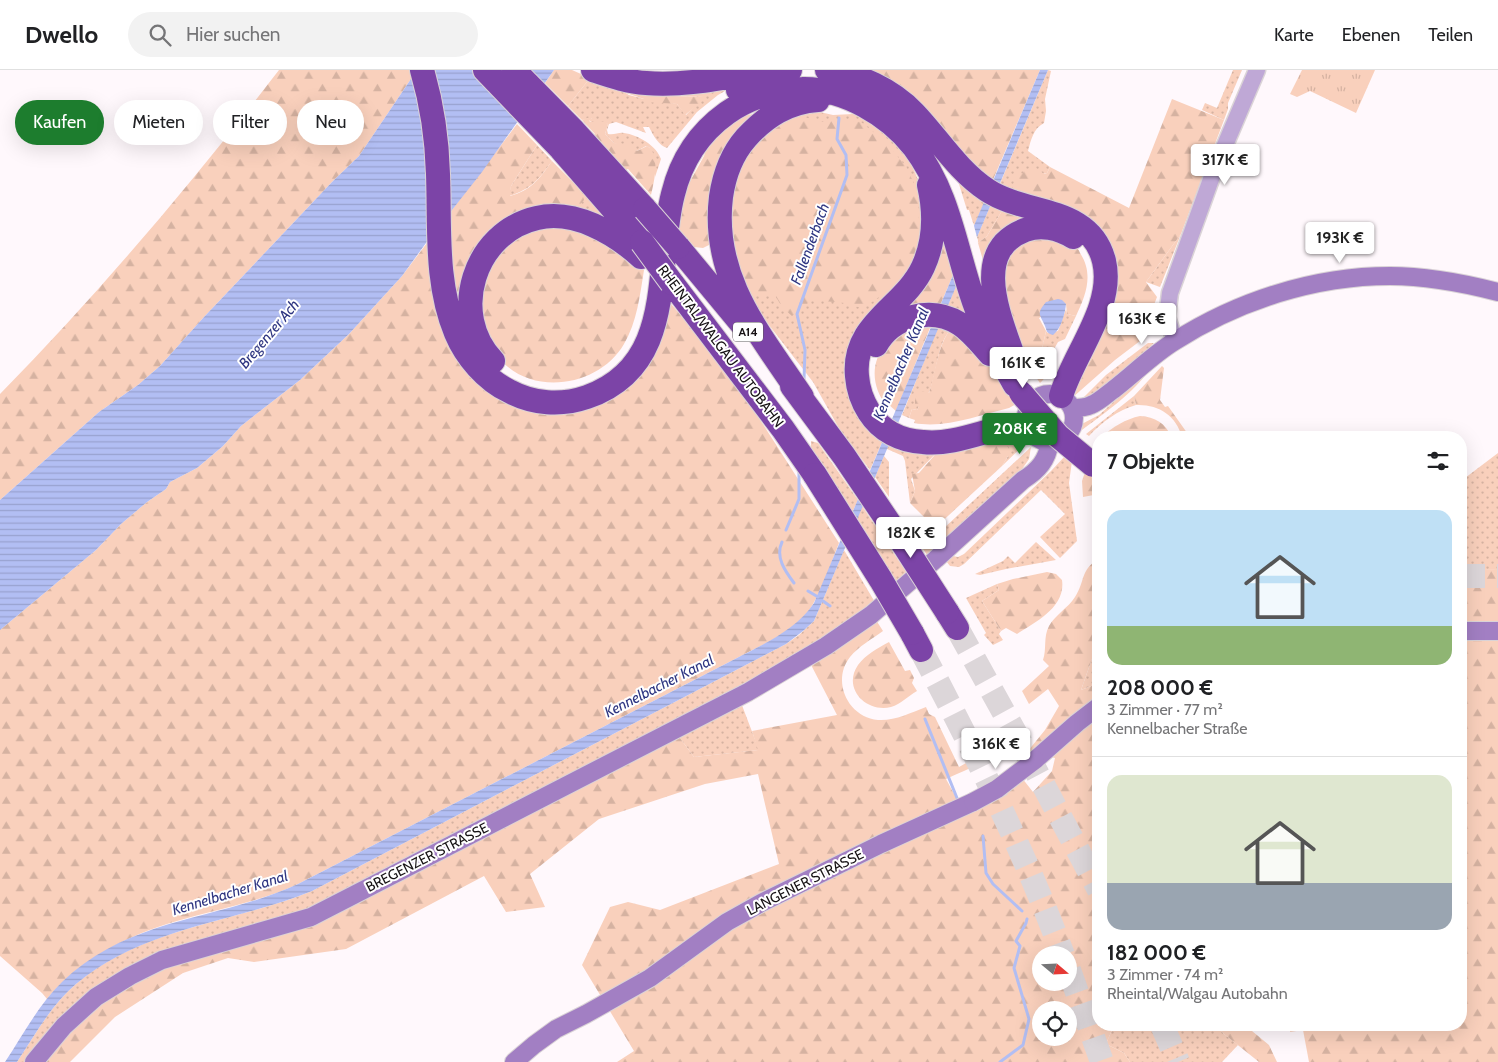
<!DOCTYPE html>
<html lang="de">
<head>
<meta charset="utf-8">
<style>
  body { margin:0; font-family:Cabin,sans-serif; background:#f2f2f2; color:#202124; height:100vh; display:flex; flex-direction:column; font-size:19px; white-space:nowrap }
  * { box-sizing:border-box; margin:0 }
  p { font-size:16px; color:#757577 }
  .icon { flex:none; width:28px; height:28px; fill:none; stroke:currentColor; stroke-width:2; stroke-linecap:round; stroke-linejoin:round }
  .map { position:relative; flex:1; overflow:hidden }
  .drawer { position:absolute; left:1092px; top:361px; width:375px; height:600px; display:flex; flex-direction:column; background:#fff; border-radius:20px; box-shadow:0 5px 20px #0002 }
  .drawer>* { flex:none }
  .top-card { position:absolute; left:15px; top:30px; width:475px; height:45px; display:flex; gap:10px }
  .needle { width:32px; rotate:109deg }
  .buttons { position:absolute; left:1032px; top:876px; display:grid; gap:10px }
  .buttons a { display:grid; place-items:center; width:45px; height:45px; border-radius:50%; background:#fff; box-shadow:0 5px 20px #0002; font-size:25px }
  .price { position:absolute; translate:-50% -42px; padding:0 11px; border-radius:5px; background:#fff; color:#222; font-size:16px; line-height:32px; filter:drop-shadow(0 1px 2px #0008) }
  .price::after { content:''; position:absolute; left:50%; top:30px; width:15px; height:11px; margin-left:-8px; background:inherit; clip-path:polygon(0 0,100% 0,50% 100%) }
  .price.current { background:#1d7d2e; color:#fff }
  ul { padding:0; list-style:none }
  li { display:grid; align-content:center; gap:10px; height:265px; padding:0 15px }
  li+li { border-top:1px solid #e0e0e0 }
  li span { display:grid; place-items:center; height:155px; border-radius:15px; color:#555 }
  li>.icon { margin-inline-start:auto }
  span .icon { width:90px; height:90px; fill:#fffc; stroke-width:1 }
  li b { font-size:21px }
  h2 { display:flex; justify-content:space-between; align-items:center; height:60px; padding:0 15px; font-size:21px }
  .chip { padding:0 18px; border-radius:22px; background:#fff; box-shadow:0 5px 20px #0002; font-size:18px; line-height:45px }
  .chip.current { background:#1d7d2e; color:#fff }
  header { display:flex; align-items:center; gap:30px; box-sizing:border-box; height:70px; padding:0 25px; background:#fff; border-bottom:1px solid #e0e0e0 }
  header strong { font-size:24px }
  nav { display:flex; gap:28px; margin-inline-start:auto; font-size:18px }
  .search { width:350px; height:45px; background:#f2f2f2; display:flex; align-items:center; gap:12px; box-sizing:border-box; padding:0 18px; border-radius:28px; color:#757577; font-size:19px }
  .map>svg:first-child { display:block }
  .grass { fill:url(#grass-dots) }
  .forest { fill:url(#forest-firs); fill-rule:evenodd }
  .park { fill:url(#park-tufts) }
  .water { fill:url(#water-rules) }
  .pier { fill:#fff8fc }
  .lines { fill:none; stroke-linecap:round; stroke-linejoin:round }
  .stream { stroke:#b2bef3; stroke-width:3 }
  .motorway-tunnel { stroke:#dcd6d9; stroke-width:24; stroke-dasharray:24 12; stroke-linecap:butt }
  .tertiary-casing { stroke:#dad3d7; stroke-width:19 }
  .secondary-casing { stroke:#dad3d7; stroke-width:20 }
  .motorway-casing { stroke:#dad3d7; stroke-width:26 }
  .tertiary { stroke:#bfa8d6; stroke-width:16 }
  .secondary { stroke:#a27fc3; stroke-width:18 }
  .motorway { stroke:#7c44a7; stroke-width:24 }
  .secondary-bridge-casing { stroke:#dad3d7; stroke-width:20; stroke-linecap:butt }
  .motorway-bridge-casing { stroke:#dad3d7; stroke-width:26; stroke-linecap:butt }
  .secondary-bridge { stroke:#a27fc3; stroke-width:18 }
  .motorway-bridge { stroke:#7c44a7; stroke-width:24 }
  .labels { text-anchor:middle; stroke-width:4; stroke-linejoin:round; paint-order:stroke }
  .shield { fill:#fff; stroke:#5c595a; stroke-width:1 }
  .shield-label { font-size:12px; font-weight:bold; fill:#161214 }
  .street-label { font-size:14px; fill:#161214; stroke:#fff }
  .water-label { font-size:15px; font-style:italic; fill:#2f3682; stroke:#fff }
</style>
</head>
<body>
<header>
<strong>Dwello</strong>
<div class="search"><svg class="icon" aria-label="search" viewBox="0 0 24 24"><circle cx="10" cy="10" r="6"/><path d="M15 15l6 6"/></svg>Hier suchen</div>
<nav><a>Karte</a><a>Ebenen</a><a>Teilen</a></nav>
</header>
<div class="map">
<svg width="1498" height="992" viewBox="0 0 1498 992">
  <defs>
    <pattern id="grass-dots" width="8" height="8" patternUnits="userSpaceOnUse" patternTransform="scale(1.25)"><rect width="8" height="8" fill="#f9d0bc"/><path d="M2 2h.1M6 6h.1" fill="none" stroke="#d5b2a1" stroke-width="1.8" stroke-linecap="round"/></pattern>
    <pattern id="forest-firs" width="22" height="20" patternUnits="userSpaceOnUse" patternTransform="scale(1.25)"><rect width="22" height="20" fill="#f9d0bc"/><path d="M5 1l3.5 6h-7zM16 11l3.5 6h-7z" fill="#d5b2a1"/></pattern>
    <pattern id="park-tufts" width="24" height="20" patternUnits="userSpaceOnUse" patternTransform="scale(1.25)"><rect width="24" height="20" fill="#f9d0bc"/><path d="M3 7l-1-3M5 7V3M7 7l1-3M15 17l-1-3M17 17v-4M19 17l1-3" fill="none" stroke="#d5b2a1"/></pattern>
    <pattern id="water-rules" width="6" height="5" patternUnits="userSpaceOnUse" patternTransform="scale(1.25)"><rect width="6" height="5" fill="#b2bef3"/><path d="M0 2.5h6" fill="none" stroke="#98a2cf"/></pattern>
  </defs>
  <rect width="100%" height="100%" fill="#fff8fc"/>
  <path class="grass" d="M1048 0 1051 1 1045 29 1046 41 1044 53C1033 59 1031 70 1028 81L1050 97 1047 103 1043 104 1039 101 1022 105 1011 121 999 116Z
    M1233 0H1242L1228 33V39L1224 50 1202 40 1205 33 1217 38Z
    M590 8 612 15 629 25 644 29 677 34 686 45 703 27 646 25 732 17 718 25 697 42 667 78C659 76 653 65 649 57H643L646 63 616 52 609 54 607 60 608 64C615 65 619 62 624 63 638 65 656 75 661 89L655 107V92L649 77 646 76 637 81 614 73 605 64 608 54 598 52 593 53 589 50 592 48 582 50 568 36Z
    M811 40 833 45 853 44 866 49 882 60 903 81 911 94 921 116 924 177 855 278 884 368 870 400 840 360 813 312 742 220 730 187 733 104 767 56Z
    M537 75 552 91C539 109 532 119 509 126L511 116Z
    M954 98 985 131 974 156 969 140H967Z
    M581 120 607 150 572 143Z
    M991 134 1003 139 987 166 978 173 977 167Z
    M1181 164 1160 217 1146 212Z
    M959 209 973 255 946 240Z
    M1066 239 1067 244 1076 246 1065 269 1058 272 1049 288 1042 279 1046 261 1048 263 1058 261Z
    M939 255 951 259C937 274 937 301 930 320 927 328 920 333 917 340L912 339 909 348 902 345Z
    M1148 273H1154L1102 323 1078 333 1106 305Z
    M1148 301C1136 321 1102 345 1082 360L1078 356 1099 345Z
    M1134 326 1136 335C1118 340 1102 352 1089 366L1086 364Z
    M1024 366 1029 370 1002 396 1008 386 988 368Z
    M811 371 818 373 858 430 851 445 811 380Z
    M890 372 940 379 911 409 915 421 910 433 905 391 903 386 887 379Z
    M1031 377 1029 389 1020 402 949 467 943 465 941 462 943 459Z
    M1498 383V500L1461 499V411Z
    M1066 385 1072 391 1069 413 1077 471 1060 488 1040 467 1065 444 1041 420 964 494 959 497 950 496 946 491 953 486 958 487 964 484 1051 401Z
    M884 386 889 392V427L875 407Z
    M862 436 909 506 896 517 856 452Z
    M934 468 937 470 939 477 929 488 921 476Z
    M1036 472 1056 490 1006 499 980 505 975 504 1003 491 1008 486 1015 493Z
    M844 480 876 534 772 602 315 839 264 856 27 992H17C35 965 51 935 76 914 133 866 204 856 272 835 286 831 299 826 312 821L786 574 799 565 814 551Z
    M997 514 999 520 982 531 1001 561 999 564 1003 570 993 575 984 565 986 563 966 528Z
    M1099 569V613L1081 620Z
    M740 630 759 680 694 687 677 664Z
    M1114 955H1216L1224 964 1238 975 1222 992H1130L1124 983 1106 974Z"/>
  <path class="forest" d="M279 0H417L359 86 332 112 204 247 160 296 138 315 99 342 0 430V324C100 222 192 113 279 0Z
    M554 0H572L590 8 568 36 545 13Z
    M867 0H1040L992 112 962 85 934 47 924 36 909 23Z
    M620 17 646 25 703 27V30L685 45 677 34 645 32 644 29 623 22Z
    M1172 29 1224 50 1181 164 1146 212 1157 227 1140 271 1115 290 1072 328 1111 195 1011 121 1016 106 1022 104 1026 99 1036 98 1044 104 1047 103 1050 97 1129 138Z
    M753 44 711 174 703 178 694 177 674 153 687 117 704 86 708 73 734 48Z
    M801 46 822 52 844 50 861 52 886 72 907 98 918 123 919 154 923 167 916 191 903 214 882 225 866 236 858 237 845 233 812 230 792 246 782 237 776 227 752 224C740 211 737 192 734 175 728 133 732 96 766 66 771 62 777 54 783 52 789 49 795 48 801 46Z
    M590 47 592 48 589 51C595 54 602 49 608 54L605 64 614 73 626 74 637 81 647 76C661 84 654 112 651 125L628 99 626 100 594 66 595 64 582 50Z
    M517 54 537 75 511 116 510 126C532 120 539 109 552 91L581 120 584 130 572 143 540 142 465 218 455 224 494 319 599 329 665 227 697 264 757 345 839 473C831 493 824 515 813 534 798 561 761 575 735 589L298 814C260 832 217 839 177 851 128 865 79 890 47 929L42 923 0 886V560L96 480 121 454 147 432 166 419 170 412 197 398 223 376 241 356 300 310 349 264 402 206Z
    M1003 139 1026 143 1017 150 987 204 978 173 987 166Z
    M531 156 578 157 636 193 644 200C640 225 637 252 624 274 600 316 532 328 499 288 492 279 480 241 475 228L490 187Z
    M1031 164C1041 167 1065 170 1073 174 1076 176 1079 180 1080 183 1094 204 1086 225 1076 246L1067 244 1066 234 1039 248 1046 261 1042 279C1051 291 1052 302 1040 313L1021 285 999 220 1010 179Z
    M947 169 956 198 939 238 913 240 906 234 939 171Z
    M932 253 896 341 889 335 887 337C871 316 870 292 887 272 890 268 893 263 898 261 908 257 921 256 932 253Z
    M951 259 977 279 997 303 1018 333 1009 338C979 345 945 359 914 353L915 350 909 348 912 339 917 340 919 336 915 334V328L921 321 929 323C935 305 938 273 951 259Z
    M1162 296 1164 298 1160 330 1165 337 1168 336 1190 367H1182C1176 345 1158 334 1136 335L1134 326Z
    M1140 346C1155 347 1166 353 1171 367H1102C1112 357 1126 349 1140 346Z
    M988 368 999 371 1008 377V386L1002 396 935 458 910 433 915 421 912 404 919 403 940 379Z
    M1085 402 1099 413V424L1083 427 1082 411Z
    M1099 488V569L1081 620 1099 613V955H1114L1106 974 1124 983 1130 992H617L634 981 582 895 610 837 628 832 660 840 779 794 758 704 705 714 599 749 530 804 545 837 506 842 484 806 346 879 254 892 228 888 183 903 115 947 70 992H41L84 945 146 903 274 864 677 664 694 687 758 680 752 661 837 645 809 591 876 550 883 561C872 569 859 576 850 587 831 611 848 647 878 650 895 651 910 643 926 637L929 644 935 647 959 697 982 684 987 677 998 670 1001 675C988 694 966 699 946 709L965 744 1022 708 1033 722 1052 701 1055 688 1028 681 1045 660 1059 636 1048 619 1029 634 1022 621 1049 596 1043 590C1047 579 1043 567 1049 556 1055 545 1068 538 1075 527 1086 510 1079 502 1099 488ZM1041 885H1069V912H1041ZM1041 940H1069V968H1041Z
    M1467 498 1498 500V992H1309L1303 960 1290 962 1291 955H1461V499Z
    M1047 502 1056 504 1062 510C1066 537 1036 552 1017 564L1006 558 1001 561 982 531 999 520 997 514 1013 509Z
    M889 572 905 601 910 600 914 608 912 613 917 621C908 626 901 634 891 637 866 643 842 618 858 595 865 585 878 578 889 572Z
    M1216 955H1256L1252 961 1269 975 1277 992H1259L1224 964Z"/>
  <path class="park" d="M1302 0H1375L1356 43 1310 21 1297 27 1290 24Z"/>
  <path class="water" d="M417 0H554L482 102 426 173 402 206 349 264 300 310 241 356 223 376 197 398 170 412 166 419 147 432 121 454 96 480 0 560V430L99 342 138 315 160 296 204 247 332 112 359 86Z
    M1040 0H1048L814 551 803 561 786 574 312 821C233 853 144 857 76 914 51 935 35 965 17 992H5C23 965 39 934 62 912 131 846 218 851 298 814L735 589C763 574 795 561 814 533Z
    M1058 229 1062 230 1066 234C1065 244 1061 259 1053 265 1046 263 1047 261 1045 256 1040 244 1036 244 1046 232Z"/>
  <path class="pier" d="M973 152 978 171 960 213 955 195Z"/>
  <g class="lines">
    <path class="stream" d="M804 309 805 280 797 244 847 105 846 85 837 69 839 48
      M786 460 799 429V401
      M782 472C775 487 785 501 794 513
      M808 521 818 527
      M823 531 830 536
      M925 649 957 728
      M983 766 986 803 993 814 1022 841
      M1000 992 1023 975 1029 949 1014 898 1020 876 1016 871 1026 853 1027 849"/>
    <path class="motorway-tunnel" d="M1461 506H1498
      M957 558 1028 686 1099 820
      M921 580C973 679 1024 780 1063 885
      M1069 900 1102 992
      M1162 955 1178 992"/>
    <defs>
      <path id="tertiary" d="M1175 271 1167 247 1170 223 1214 101 1257 0"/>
      <path id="secondary" d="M1026 348a24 24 0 1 1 48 0a24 24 0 1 1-48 0Z
        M1072 338C1079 338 1085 338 1091 335 1099 332 1106 325 1113 320 1134 304 1152 285 1175 271 1238 231 1314 206 1390 206 1426 206 1463 213 1498 222
        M1461 561H1498
        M1035 690 1077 653 1099 636
        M34 992 64 956 96 927 130 906 162 890 311 847 748 622 826 576 871 545 936 489 1023 410C1039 400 1047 390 1050 372
        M514 992 534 975 556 959 586 944 650 908 727 852 761 833 881 774 973 732"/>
      <path id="motorway" d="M422 0C432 34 437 68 438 104 440 156 435 213 456 263 466 287 486 310 509 321 533 334 561 336 587 327 678 295 654 196 673 124 681 91 699 63 727 43 748 28 776 19 802 19 844 18 889 45 914 77 950 125 955 178 974 232 984 261 1000 288 1015 315
        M485 0 561 79 642 172
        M514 0 574 61 645 139
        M593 0C611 6 628 12 646 13 684 16 722 8 759 2
        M827 0C859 5 891 19 914 43 938 68 957 100 987 120 1026 146 1090 135 1104 191 1115 237 1073 284 1061 326
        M738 20 760 9 790 0
        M929 115C935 141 935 171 923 197 904 238 852 253 857 306 858 319 862 331 869 342 881 361 901 371 923 372 951 375 978 363 1005 357 1012 356 1020 356 1028 356
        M678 177 741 253
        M672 213 783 359 815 405
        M876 275C892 246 931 236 960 254 972 262 981 274 990 284
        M1013 286C1000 247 970 181 1025 160 1041 154 1059 158 1073 167
        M493 291C448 244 474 162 537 148 574 139 615 163 641 187
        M792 316 844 386 900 469
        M802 327C760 264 711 208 721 127 724 106 732 84 746 68 766 46 788 32 818 30
        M947 542 957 558
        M912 563 921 580"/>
    </defs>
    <use href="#tertiary" class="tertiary-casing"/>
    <use href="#secondary" class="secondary-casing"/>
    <use href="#motorway" class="motorway-casing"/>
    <use href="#tertiary" class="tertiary"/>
    <use href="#secondary" class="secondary"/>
    <use href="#motorway" class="motorway"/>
    <defs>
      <path id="secondary-bridge" d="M973 732 997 719 1035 690"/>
      <path id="motorway-bridge" d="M645 139 678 177
        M642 172 672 213
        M1021 323 1058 366 1093 395
        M815 405 881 510 912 563
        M900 469 947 542"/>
    </defs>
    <use href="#secondary-bridge" class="secondary-bridge-casing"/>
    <use href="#motorway-bridge" class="motorway-bridge-casing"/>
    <use href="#secondary-bridge" class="secondary-bridge"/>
    <use href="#motorway-bridge" class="motorway-bridge"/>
  </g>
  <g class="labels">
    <rect class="shield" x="733" y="252.5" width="30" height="19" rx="4"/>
    <g class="shield-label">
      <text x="748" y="266">A14</text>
    </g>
    <g class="street-label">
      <text transform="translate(721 276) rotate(53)" y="5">RHEINTAL/WALGAU AUTOBAHN</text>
      <text transform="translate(427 787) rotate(-27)" y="5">BREGENZER STRASSE</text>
      <text transform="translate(805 812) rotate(-27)" y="5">LANGENER STRASSE</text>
    </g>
    <g class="water-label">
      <text transform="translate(810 174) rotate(-70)" y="5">Fallenderbach</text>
      <text transform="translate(269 264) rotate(-50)" y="5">Bregenzer Ach</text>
      <text transform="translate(901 294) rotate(-67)" y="5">Kennelbacher Kanal</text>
      <text transform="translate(659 616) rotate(-27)" y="5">Kennelbacher Kanal</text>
      <text transform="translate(230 823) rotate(-17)" y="5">Kennelbacher Kanal</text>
    </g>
  </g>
</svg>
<div class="buttons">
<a><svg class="needle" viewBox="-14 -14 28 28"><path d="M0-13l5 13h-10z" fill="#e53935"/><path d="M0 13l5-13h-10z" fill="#757577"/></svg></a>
<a><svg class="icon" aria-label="locate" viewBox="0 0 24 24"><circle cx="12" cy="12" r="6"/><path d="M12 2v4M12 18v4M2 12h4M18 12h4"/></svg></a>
</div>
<b class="price" style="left:1225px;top:116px">317K €</b>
<b class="price" style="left:1340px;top:194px">193K €</b>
<b class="price" style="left:1142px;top:275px">163K €</b>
<b class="price" style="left:1023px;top:319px">161K €</b>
<b class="price current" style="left:1020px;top:385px">208K €</b>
<b class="price" style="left:911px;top:489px">182K €</b>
<b class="price" style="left:996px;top:700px">316K €</b>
<div class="top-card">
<a class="chip current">Kaufen</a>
<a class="chip">Mieten</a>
<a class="chip">Filter</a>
<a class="chip">Neu</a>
</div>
<section class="drawer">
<h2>7 Objekte<svg class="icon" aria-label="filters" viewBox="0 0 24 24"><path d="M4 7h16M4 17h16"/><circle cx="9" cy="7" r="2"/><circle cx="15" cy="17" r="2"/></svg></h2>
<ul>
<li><span style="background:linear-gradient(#bfe0f5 75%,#8fb573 0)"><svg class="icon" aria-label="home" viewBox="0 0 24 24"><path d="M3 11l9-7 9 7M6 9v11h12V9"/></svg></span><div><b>208 000 €</b><p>3 Zimmer · 77 m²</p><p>Kennelbacher Straße</p></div></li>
<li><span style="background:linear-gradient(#dfe7d0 70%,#9aa5b1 0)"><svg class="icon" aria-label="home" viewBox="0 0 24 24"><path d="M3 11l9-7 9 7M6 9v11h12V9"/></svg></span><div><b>182 000 €</b><p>3 Zimmer · 74 m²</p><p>Rheintal/Walgau Autobahn</p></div></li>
</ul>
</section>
</div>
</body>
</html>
